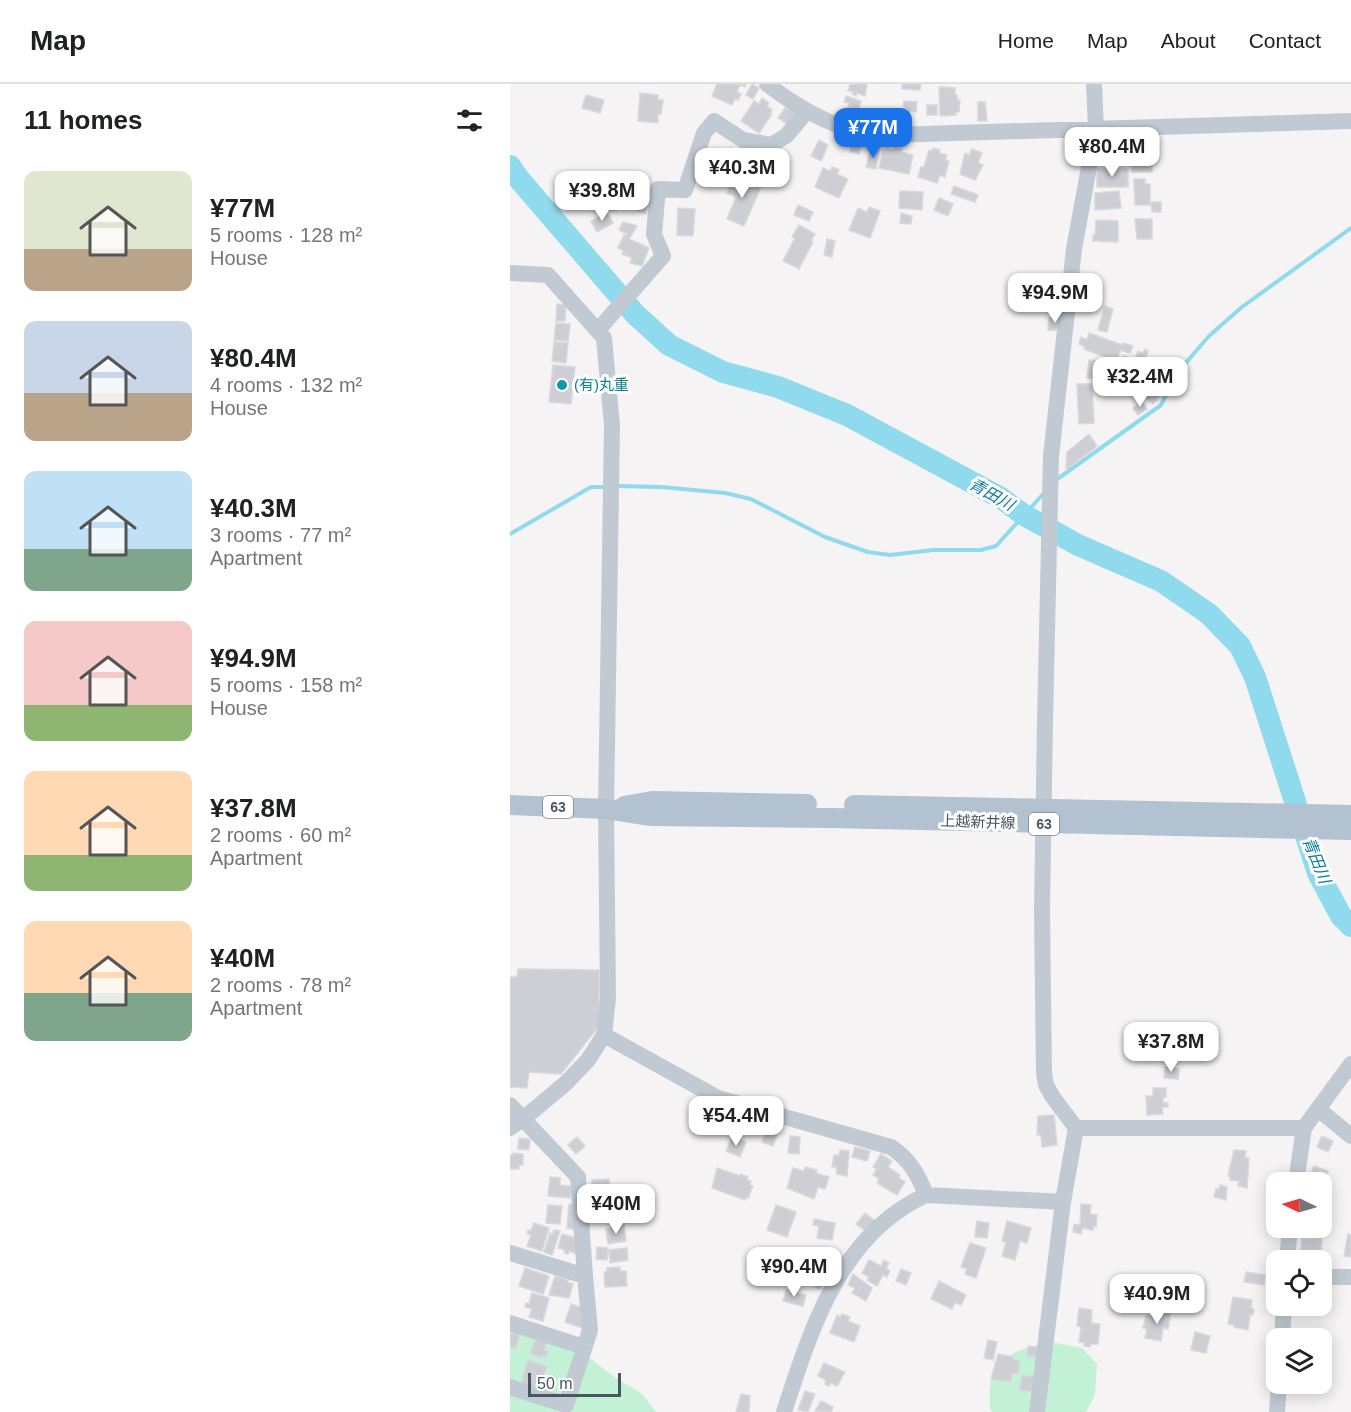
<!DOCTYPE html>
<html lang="en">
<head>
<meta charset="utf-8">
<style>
  body { margin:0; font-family:Arial,"Noto Sans JP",sans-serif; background:#f2f2f2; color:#202124; height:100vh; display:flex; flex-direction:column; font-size:22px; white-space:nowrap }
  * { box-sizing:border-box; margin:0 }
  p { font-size:20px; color:#757577 }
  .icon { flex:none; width:33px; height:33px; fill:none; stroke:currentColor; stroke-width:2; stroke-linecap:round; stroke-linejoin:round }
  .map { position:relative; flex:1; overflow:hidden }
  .details { display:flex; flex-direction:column; background:#fff; width:510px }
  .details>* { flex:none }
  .needle { width:39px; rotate:275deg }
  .buttons { position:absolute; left:756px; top:1088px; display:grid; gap:12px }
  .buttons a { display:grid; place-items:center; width:66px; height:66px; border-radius:12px; background:#fff; box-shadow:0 3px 15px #0003; font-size:30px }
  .scale { position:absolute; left:18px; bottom:15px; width:93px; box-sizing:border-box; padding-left:6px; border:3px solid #4a5661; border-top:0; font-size:16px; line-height:21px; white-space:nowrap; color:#4a5661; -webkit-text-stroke:4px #fff; paint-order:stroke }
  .price { position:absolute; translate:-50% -51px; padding:0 14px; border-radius:12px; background:#fff; color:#222; font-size:20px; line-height:39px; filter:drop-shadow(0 2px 3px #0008) }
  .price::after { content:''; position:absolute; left:50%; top:36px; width:18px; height:14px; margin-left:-9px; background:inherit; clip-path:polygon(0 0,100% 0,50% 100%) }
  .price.selected { background:#1a73e8; color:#fff }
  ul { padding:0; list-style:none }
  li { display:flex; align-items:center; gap:18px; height:150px; padding:0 24px }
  li span { display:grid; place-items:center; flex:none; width:168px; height:120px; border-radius:12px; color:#555 }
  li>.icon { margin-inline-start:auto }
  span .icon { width:72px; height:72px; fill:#fffc; stroke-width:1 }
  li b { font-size:26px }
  h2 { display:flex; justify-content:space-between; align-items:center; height:72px; padding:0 24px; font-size:26px }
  header { display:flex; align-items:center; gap:36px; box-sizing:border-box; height:84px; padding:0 30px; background:#fff; border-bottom:2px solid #e0e0e0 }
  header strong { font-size:28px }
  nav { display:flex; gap:33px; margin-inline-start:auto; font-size:21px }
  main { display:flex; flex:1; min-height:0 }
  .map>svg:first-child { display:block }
  .green { fill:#c3f1d5 }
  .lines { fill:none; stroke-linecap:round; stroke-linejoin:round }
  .stream { stroke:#90daee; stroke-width:4 }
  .river { stroke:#90daee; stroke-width:22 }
  .building { fill:#cdcfd5; stroke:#d7d9de; stroke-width:1.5 }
  .minor { stroke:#c1cad2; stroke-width:16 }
  .major { stroke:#b3c2d1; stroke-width:20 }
  .culture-dot { fill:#0f9aa8; stroke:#fff; stroke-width:2 }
  .labels { text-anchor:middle; stroke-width:6; stroke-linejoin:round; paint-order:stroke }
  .shield { fill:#fff; stroke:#808990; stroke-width:1.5 }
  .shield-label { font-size:14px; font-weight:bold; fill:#4a5661 }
  .culture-label { font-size:15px; fill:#0d838f; stroke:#fff; text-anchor:start }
  .street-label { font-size:15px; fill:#4a5661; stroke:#fff }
  .water-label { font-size:16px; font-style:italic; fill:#0c7c9b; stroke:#fff }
</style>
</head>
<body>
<header>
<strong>Map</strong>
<nav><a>Home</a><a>Map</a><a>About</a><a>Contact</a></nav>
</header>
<main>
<section class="details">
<h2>11 homes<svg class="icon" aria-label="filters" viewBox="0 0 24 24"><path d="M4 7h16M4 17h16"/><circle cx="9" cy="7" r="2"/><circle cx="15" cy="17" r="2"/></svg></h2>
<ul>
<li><span style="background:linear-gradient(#dfe7d0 65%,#b9a48a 0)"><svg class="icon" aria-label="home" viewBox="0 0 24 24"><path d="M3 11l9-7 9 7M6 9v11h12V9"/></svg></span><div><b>¥77M</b><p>5 rooms · 128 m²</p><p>House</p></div></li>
<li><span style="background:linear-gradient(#c9d6e8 60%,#b9a48a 0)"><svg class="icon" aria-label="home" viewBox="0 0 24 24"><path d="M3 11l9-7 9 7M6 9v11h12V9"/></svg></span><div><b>¥80.4M</b><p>4 rooms · 132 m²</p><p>House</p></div></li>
<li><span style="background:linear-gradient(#bfe0f5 65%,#7fa58c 0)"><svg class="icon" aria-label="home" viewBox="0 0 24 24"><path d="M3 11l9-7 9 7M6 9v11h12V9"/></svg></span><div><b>¥40.3M</b><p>3 rooms · 77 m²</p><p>Apartment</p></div></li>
<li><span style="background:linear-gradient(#f6c9c9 70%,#8fb573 0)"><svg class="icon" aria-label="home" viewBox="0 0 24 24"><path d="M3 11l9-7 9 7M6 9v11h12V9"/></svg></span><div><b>¥94.9M</b><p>5 rooms · 158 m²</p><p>House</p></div></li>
<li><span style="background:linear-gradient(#ffd9b3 70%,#8fb573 0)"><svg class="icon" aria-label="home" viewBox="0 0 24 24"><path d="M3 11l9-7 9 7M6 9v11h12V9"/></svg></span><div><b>¥37.8M</b><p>2 rooms · 60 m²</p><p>Apartment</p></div></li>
<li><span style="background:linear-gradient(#ffd9b3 60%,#7fa58c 0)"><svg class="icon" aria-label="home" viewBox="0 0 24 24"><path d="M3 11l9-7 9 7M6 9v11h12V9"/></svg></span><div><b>¥40M</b><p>2 rooms · 78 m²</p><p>Apartment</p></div></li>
</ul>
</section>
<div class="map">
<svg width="841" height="1328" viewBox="0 0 841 1328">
  <rect width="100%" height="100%" fill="#f5f3f3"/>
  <path class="green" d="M0 1239 67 1264 103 1292 132 1310 146 1328H0Z
    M546 1259 572 1264 587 1280 585 1311 576 1328H482L480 1325C480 1318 479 1308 480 1301 487 1268 518 1261 546 1259Z"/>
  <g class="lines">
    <path class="stream" d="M546 396 651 321 667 289 699 252 732 223 841 144
      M106 402 152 403 215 409 241 415 315 453 358 468 380 471 423 466H471L486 462 535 408
      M0 450 81 403H96"/>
    <path class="river" d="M0 82 9 95 125 230 159 261 213 288 268 303 337 331 491 414 514 431 568 461 651 497 699 530 730 562 745 593 808 789 831 832 841 842"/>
  </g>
  <path class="building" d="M207 0H236L235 3 230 1 227 8 231 10 228 16 225 15 222 21 202 12Z
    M242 0 249 4 243 15 236 11Z
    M340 0H357L355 12 347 9 346 12 342 10 343 8 338 7Z
    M392 0H411L410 6 392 5Z
    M429 3 445 4V11H447V16H450L449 28H446V31L430 32Z
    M130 9 148 11V16H153L151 30H148V39L128 37Z
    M76 11 94 16 90 29 72 24Z
    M336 12 351 17 348 26 338 23 339 19 334 18Z
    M252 14 259 19 257 22 262 26 260 29 262 30 249 49 231 37 244 17 249 20Z
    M394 17 407 18 406 28 393 27Z
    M468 18H475L477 37H468Z
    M417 21H427V31H417Z
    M279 23 289 30 282 43 268 34 275 24 277 25Z
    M381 29 394 30V38L381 37Z
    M342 54 352 56 349 70 340 68Z
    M309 56 318 61 311 77 301 72Z
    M634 60H643L642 66H648V74H642V88H622V72H625L626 64H633Z
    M384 63 392 65 391 68 403 71 399 90 369 84 373 66 375 67 376 64 383 66Z
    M423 64 430 66 429 69 437 71 435 76 439 77 435 93 430 91 427 99 408 93 411 83H414L419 66 422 67Z
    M361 65 369 66 366 85 356 83Z
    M462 65 472 69 468 79 473 81 465 96 450 90 455 69 459 71Z
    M322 83 329 86 327 90 338 95 329 114 305 103 313 84 320 87Z
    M587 85H618V103H587Z
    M224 91 251 103 234 142 217 135 226 113 217 109Z
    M624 95H635V100H640V121H625Z
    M88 96H96V99L111 101 113 115H108L107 127 95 126 96 116 84 115Z
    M444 102 468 111 465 118 441 110Z
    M133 107 142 110 136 130 127 127Z
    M390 107 413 108 412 126 389 124Z
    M609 107 611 124 585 126V109Z
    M429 114 443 120 438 132 424 126Z
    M641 118H651V128H642Z
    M288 121 303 128 299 137 284 131Z
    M359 123 370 127 360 154 339 146 348 124 357 128Z
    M168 124 185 125 183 152 167 151Z
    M97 128 103 139 87 148 81 137Z
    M391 129 402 132 401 140 390 139Z
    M625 135H642V155H627Z
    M586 136 608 137V158L583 157V151H585Z
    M113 138 127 142 119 155 139 164 132 182 120 179 122 174 112 170 114 167 108 164 114 151 116 152 117 150 109 146Z
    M289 141 305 150 301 157 303 158 289 185 273 177 285 154 282 153Z
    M317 155 325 157 322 173 314 171Z
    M47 220 56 221 55 237H46Z
    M595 222 603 225 597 248 588 246Z
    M539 234 552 235 551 246H538Z
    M46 239 60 240 58 257 44 256Z
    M579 249 612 261 613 259 623 262 620 269 611 266 606 277 574 265 575 263 569 260 571 253 577 256Z
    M44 258 58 259 56 279 42 277Z
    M635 265 638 267 631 289 609 279 613 272 625 275 628 267 633 269Z
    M579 276 602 278 600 296 577 294Z
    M43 281 65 283 61 320 39 318Z
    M657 285 666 293 643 320 634 313Z
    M567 300H582L584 339 569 340Z
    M632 318 637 325 628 331 623 324Z
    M579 350 587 362 556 386 557 368Z
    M8 885 89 886V942L51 990 19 988 17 1004 0 1003V893H7Z
    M655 983 669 985 668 995 654 994Z
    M643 1004H656V1013H653V1019H658V1023H652L653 1030 637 1031 636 1012H643Z
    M544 1031 547 1061 532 1063 531 1051H527L528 1032Z
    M257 1047 267 1051 263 1062 252 1058Z
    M280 1052 290 1053 289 1070 278 1069Z
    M812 1052 823 1057 818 1068 807 1063Z
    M67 1053 75 1062 66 1070 58 1061Z
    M222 1053 236 1058 230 1073 216 1067Z
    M9 1054 20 1055 19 1066 8 1065Z
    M345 1063 360 1067 357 1077 342 1073Z
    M330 1066 339 1067 337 1092 327 1090 326 1083H322L324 1071 329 1072Z
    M724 1066 736 1067 735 1074H739L737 1104 728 1102 729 1097 720 1096V1092H718Z
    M3 1069 13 1070V1081H9V1085H0V1071H3Z
    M371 1070 382 1077 378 1083 390 1091 389 1094 395 1098 387 1111 367 1099 369 1095 363 1091 367 1085 363 1083Z
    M804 1082 818 1087 815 1110 812 1109V1098L796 1096 797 1088 801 1089Z
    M295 1083 307 1086 306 1089 319 1093 315 1105 308 1103 304 1115 277 1104 283 1084 294 1087Z
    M207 1084 230 1092 231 1090 238 1093 237 1096 241 1097 240 1101 243 1102 238 1114 236 1113 235 1116 202 1104Z
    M40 1093 50 1094V1101L61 1102 60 1114 38 1112Z
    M99 1095 100 1111H82V1096Z
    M710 1101 717 1103 716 1116 704 1113 706 1104 709 1105Z
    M98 1114 99 1120 108 1119V1131L86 1132V1115Z
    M59 1120 67 1121 66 1146 57 1144Z
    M571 1120 581 1121 580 1130 587 1131 586 1143 583 1142V1146L572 1144 571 1150 563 1148 564 1140 570 1141Z
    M38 1121 52 1122 50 1140 36 1139Z
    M266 1121 286 1128 277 1153 257 1146Z
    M355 1129 365 1137 357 1148 346 1140Z
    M304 1135 325 1139 322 1156 307 1154 309 1142 303 1141Z
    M467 1137 479 1139 477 1154 465 1153Z
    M497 1137 521 1144 517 1159 510 1157 505 1176 492 1172 496 1158 492 1157Z
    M24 1139 39 1144 32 1167 17 1162 21 1151 17 1150 18 1146 21 1147Z
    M114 1140 116 1157 98 1160 96 1145 109 1143V1141Z
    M44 1146 50 1147 42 1171 34 1168 40 1149 43 1150Z
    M52 1150 71 1155 67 1170 59 1167 58 1170 54 1169 55 1166 48 1164Z
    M838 1150 841 1151V1173L834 1172Z
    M803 1152H812L811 1176H790L792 1154 803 1155Z
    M460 1159 476 1164 466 1194 455 1190 457 1185 451 1183Z
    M87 1163 98 1164 97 1176 86 1175Z
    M117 1164 118 1176 100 1179 99 1166Z
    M359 1176 371 1182 374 1176 379 1179 376 1184 380 1187 377 1193 373 1191 367 1202 357 1196 359 1193 352 1189Z
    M291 1178 300 1182 301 1179 322 1187 318 1196 314 1194 310 1205 286 1194Z
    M110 1183V1187H116L117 1202 95 1203 94 1188 97 1187V1184Z
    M15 1184 39 1192 33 1210 9 1202Z
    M391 1185 401 1189 396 1201 386 1197Z
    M736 1188 755 1191 754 1201 734 1198Z
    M343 1190 362 1204 356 1217 342 1209 345 1204 338 1201Z
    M45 1192 58 1196 57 1198 63 1200 59 1214 39 1211Z
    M429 1197 456 1211 451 1221 445 1218 442 1225 421 1215Z
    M276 1206 296 1211 293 1222 273 1217Z
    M22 1209 39 1214 33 1237 19 1233 22 1225 15 1223 16 1219 19 1220Z
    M723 1213 742 1216 741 1224 744 1225 743 1231H740L738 1246 724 1243V1241L718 1240Z
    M61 1220 78 1226 75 1245 55 1238Z
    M569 1224 582 1226 581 1239 590 1240 588 1260H581L580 1263 574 1262 575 1259 569 1258 571 1243 567 1242Z
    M654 1224 661 1226 658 1245 653 1244 651 1257 635 1254 637 1245 633 1244 636 1231 652 1234Z
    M332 1230 340 1233 338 1237 350 1242 344 1258 320 1249 327 1231 331 1233Z
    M4 1246 10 1248 6 1265 0 1263V1250H3Z
    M685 1248 700 1252 696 1269 681 1266Z
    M26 1254 37 1258 34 1266 38 1267 36 1273 32 1271 31 1274 20 1270Z
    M478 1256 487 1258 483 1276 474 1274Z
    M518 1262 533 1264 532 1274 517 1272Z
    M488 1270 504 1273 503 1276 510 1277 508 1290 502 1289 501 1298 481 1295Z
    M18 1276 37 1282 30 1305 11 1299Z
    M314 1279 335 1288 327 1302 321 1299 319 1302 315 1300 316 1296 308 1292Z
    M512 1291 527 1293 525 1308 509 1306Z
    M295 1307 305 1310 298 1328 288 1326Z
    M231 1310 240 1312 239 1328H226Z
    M311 1317 323 1323 321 1328 305 1327Z"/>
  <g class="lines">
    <path class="minor" d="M257 0C283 20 315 40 348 47 358 49 369 50 380 51L841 37
      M0 189 38 191 94 254 98 297 102 341 96 725 98 914 94 951 78 976 56 999 13 1035 0 1044
      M88 246 153 172 144 150 148 105 175 106 194 49 204 37 233 56 261 61 276 52 297 27
      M94 951 208 1014 381 1063C399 1075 408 1090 416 1111
      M0 1021 68 1093 75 1192 0 1169
      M808 1025 841 1052
      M566 1044H794
      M786 1098 794 1044 841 980
      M777 1176 780 1143
      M812 1193H841
      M0 1239 74 1263
      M772 1254 774 1221
      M0 1303 56 1321 80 1246 75 1192
      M274 1328C301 1245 330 1150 416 1111L553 1118
      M527 1328 553 1118 566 1044 542 1012 536 1001 534 989 532 827 535 636 541 372 564 165 586 45 584 0
      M767 1328 769 1299"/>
    <path class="major" d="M0 721 96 725 141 732 321 734 841 746
      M344 721 841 731
      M114 722 142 717 297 720"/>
  </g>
  <circle class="culture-dot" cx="52" cy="301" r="6"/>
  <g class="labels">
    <g class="shield">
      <rect x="33" y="712" width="30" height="22" rx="4.5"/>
      <rect x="519" y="729" width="30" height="22" rx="4.5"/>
    </g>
    <g class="shield-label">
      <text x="48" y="728">63</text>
      <text x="534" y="745">63</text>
    </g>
    <g class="culture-label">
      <text x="64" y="306">(有)丸重</text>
    </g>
    <g class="street-label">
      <text transform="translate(468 738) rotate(2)" y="5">上越新井線</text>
    </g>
    <g class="water-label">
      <text transform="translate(482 410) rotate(29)" y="6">青田川</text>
      <text transform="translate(807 776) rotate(68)" y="6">青田川</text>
    </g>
  </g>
</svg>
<div class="buttons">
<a><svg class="needle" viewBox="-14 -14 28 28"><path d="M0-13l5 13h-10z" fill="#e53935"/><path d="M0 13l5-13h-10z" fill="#757577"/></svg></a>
<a><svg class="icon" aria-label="locate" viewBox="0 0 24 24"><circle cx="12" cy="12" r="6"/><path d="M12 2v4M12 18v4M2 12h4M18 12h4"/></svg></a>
<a><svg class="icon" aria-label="layers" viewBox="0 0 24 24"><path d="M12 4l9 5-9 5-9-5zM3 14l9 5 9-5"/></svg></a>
</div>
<div class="scale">50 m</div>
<b class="price selected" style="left:363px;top:75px">¥77M</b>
<b class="price" style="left:602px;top:94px">¥80.4M</b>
<b class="price" style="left:232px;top:115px">¥40.3M</b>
<b class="price" style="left:92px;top:138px">¥39.8M</b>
<b class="price" style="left:545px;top:240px">¥94.9M</b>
<b class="price" style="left:630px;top:324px">¥32.4M</b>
<b class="price" style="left:661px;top:989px">¥37.8M</b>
<b class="price" style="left:226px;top:1063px">¥54.4M</b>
<b class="price" style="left:106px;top:1151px">¥40M</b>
<b class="price" style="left:284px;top:1214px">¥90.4M</b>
<b class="price" style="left:647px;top:1241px">¥40.9M</b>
</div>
</main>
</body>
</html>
